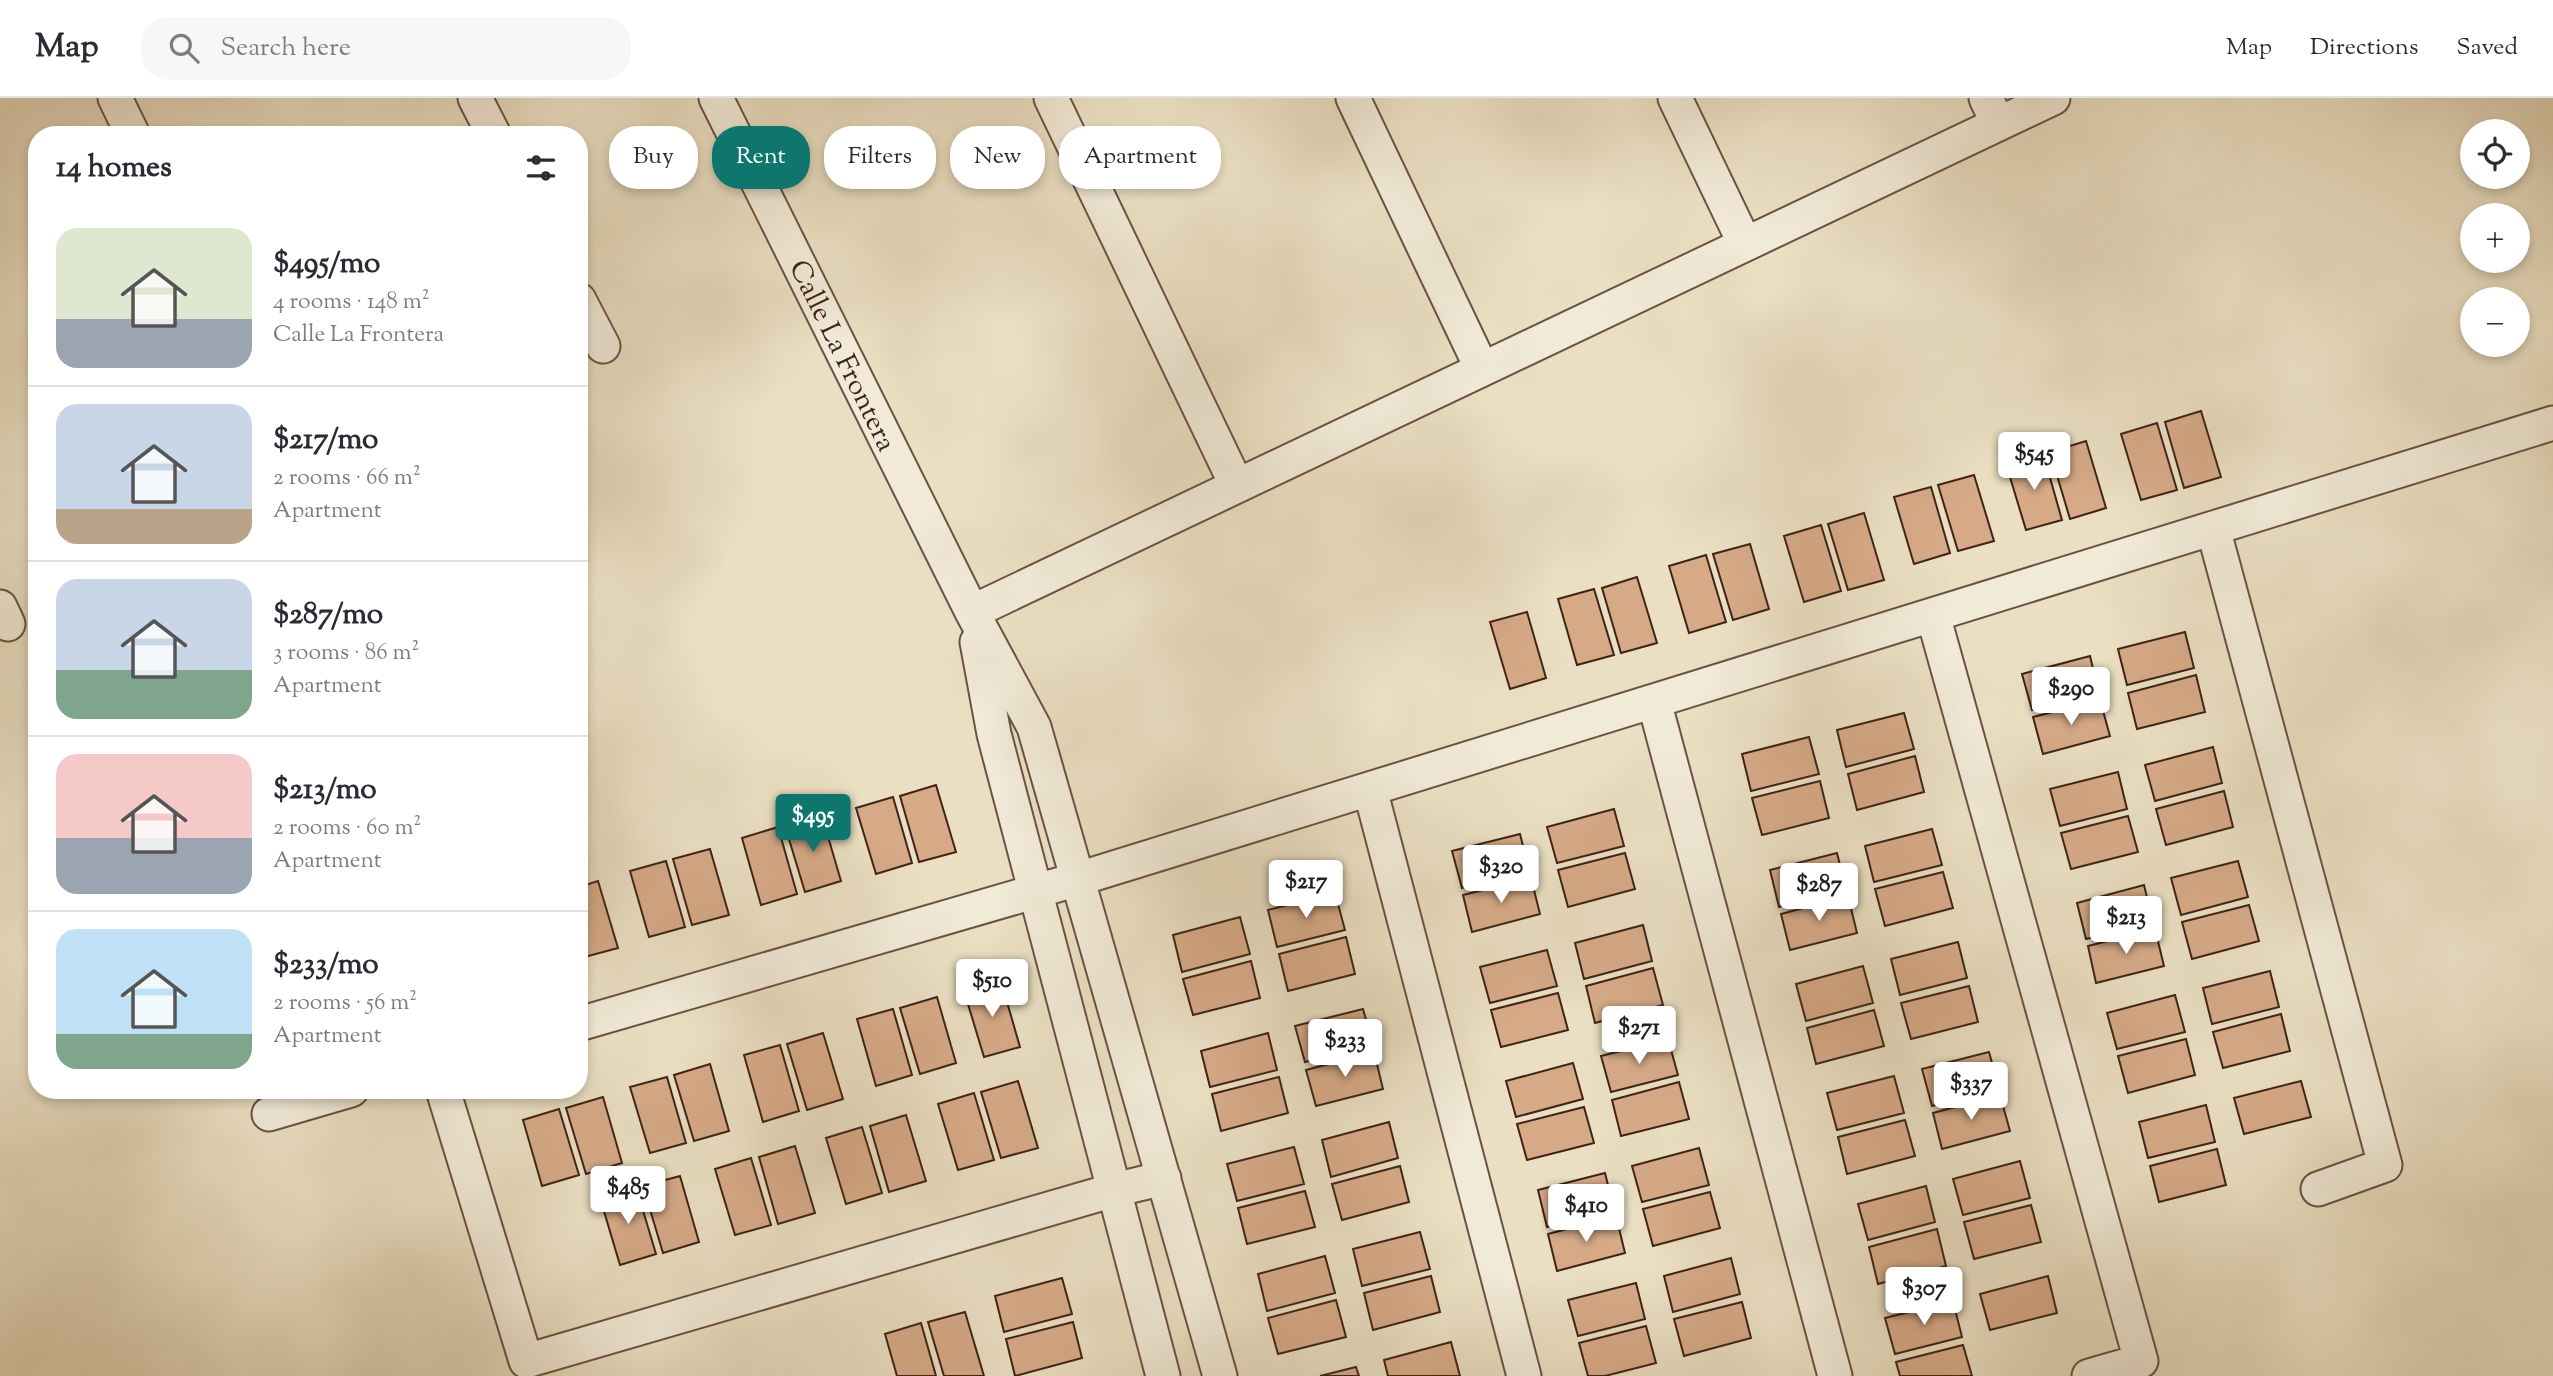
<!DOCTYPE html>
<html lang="en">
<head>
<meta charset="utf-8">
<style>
  body { margin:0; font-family:"Sorts Mill Goudy",serif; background:#f7f7f7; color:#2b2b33; height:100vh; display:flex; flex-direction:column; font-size:26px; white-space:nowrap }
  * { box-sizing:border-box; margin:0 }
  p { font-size:23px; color:#7c7c81 }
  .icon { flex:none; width:38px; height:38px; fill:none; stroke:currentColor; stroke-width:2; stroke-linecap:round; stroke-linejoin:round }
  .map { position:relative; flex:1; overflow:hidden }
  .drawer { position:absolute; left:28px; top:28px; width:560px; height:973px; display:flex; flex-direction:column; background:#fff; border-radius:28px; box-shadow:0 4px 10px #0003 }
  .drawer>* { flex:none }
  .guide { position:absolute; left:609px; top:28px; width:665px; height:63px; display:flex; gap:14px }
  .tools { position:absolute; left:2460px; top:21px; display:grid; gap:14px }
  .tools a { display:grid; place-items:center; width:70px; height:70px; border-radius:50%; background:#fff; box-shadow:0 4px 10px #0003; font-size:35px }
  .price { position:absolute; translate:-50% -60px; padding:0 16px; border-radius:7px; background:#fff; color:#222; font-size:23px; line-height:46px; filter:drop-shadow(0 2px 4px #0008) }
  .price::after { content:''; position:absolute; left:50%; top:42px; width:21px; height:16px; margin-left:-10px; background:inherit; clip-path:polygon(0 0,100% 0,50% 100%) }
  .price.selected { background:#0f766e; color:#fff }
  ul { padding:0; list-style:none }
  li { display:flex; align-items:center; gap:21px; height:175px; padding:0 28px }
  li+li { border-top:2px solid #e1e1e2 }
  li span { display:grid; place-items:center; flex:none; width:196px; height:140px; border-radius:21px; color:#555 }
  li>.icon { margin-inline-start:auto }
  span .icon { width:84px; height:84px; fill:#fffc; stroke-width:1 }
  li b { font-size:30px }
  h2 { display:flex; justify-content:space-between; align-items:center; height:84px; padding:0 28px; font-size:30px }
  .tag { padding:0 24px; border-radius:28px; background:#fff; box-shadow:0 4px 10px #0003; font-size:24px; line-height:63px }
  .tag.selected { background:#0f766e; color:#fff }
  header { display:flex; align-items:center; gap:42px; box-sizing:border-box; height:98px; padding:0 35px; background:#fff; border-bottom:2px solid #e1e1e2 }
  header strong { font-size:33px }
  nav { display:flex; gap:38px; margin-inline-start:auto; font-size:24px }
  .search { width:490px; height:63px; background:#f7f7f7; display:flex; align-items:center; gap:18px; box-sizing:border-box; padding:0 24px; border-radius:28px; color:#7c7c81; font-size:26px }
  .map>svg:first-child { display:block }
  .building { fill:#d6aa87; stroke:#3f2319; stroke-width:2 }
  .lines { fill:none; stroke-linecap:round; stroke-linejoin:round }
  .minor-casing { stroke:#6a5243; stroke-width:37 }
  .minor { stroke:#f1ead7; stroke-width:33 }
  .labels { text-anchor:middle; stroke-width:5; stroke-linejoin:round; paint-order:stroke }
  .street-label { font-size:28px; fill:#3f2319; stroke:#f1ead7 }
</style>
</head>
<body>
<header>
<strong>Map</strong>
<div class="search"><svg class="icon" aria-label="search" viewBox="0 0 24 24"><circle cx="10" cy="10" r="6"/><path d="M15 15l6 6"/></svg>Search here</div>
<nav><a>Map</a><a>Directions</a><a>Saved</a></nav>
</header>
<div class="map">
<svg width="2553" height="1278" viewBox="0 0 2553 1278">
  <rect width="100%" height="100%" fill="#eadfc2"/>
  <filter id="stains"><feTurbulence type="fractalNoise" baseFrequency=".00286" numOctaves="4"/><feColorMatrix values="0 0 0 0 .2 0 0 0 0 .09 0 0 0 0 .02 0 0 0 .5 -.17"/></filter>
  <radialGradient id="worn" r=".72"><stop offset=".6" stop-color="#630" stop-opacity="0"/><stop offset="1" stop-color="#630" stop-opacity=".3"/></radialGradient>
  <path class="building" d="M2201 313 2221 379 2184 390 2165 324Z
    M2157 325 2177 392 2141 402 2121 336Z
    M2086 343 2106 410 2070 421 2050 354Z
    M2043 355 2062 422 2026 432 2006 366Z
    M1974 377 1994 443 1958 453 1938 387Z
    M1931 389 1950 455 1914 466 1894 399Z
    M1864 415 1884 482 1848 492 1828 426Z
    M1821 427 1841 493 1804 504 1784 438Z
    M1750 446 1769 511 1733 522 1713 456Z
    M1706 457 1726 524 1689 535 1669 468Z
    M1637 479 1657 545 1621 555 1602 490Z
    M1594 491 1614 557 1577 567 1558 501Z
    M1527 514 1546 580 1510 591 1490 524Z
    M2185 534 2194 570 2127 587 2118 551Z
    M2090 558 2099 595 2032 612 2022 576Z
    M2196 577 2205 614 2137 631 2128 595Z
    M2100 602 2110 638 2043 656 2033 619Z
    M1904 615 1914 651 1846 669 1837 632Z
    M1809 639 1819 676 1751 693 1742 656Z
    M2213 649 2222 685 2155 703 2145 667Z
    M1915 658 1924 694 1857 712 1848 676Z
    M2118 674 2127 711 2060 728 2050 691Z
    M1820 683 1829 720 1762 737 1752 700Z
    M936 687 956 754 919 764 900 698Z
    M2224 693 2233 729 2166 747 2156 711Z
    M893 699 912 765 876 776 856 710Z
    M1614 711 1624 748 1557 765 1547 729Z
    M822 718 841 783 805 794 785 728Z
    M2128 718 2138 754 2071 771 2061 735Z
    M778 729 797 796 761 807 742 740Z
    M1932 731 1942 767 1874 784 1865 748Z
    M1520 736 1529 772 1462 790 1452 753Z
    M710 751 729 817 692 827 673 761Z
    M1625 755 1635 791 1568 809 1558 772Z
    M1837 755 1846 791 1779 809 1770 772Z
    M666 763 685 829 649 839 630 773Z
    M2238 763 2248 799 2181 817 2171 780Z
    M1943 774 1953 810 1885 828 1875 791Z
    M1531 780 1540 816 1472 834 1463 797Z
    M598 783 618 850 581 860 579 789Z
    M2144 787 2153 824 2086 841 2077 805Z
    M1335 795 1345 832 1277 849 1268 812Z
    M1848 798 1857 835 1790 852 1781 816Z
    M2249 807 2259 843 2192 861 2182 824Z
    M1240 819 1250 856 1182 874 1173 837Z
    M1643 827 1652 863 1584 881 1575 845Z
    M2155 831 2164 868 2096 885 2088 848Z
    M1346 839 1355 876 1288 893 1279 856Z
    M1958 844 1967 880 1900 897 1891 861Z
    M1547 852 1557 888 1490 905 1480 869Z
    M1251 863 1260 900 1193 917 1183 881Z
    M1863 868 1873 905 1806 923 1796 886Z
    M1653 870 1663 907 1595 925 1586 888Z
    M2270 873 2279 909 2212 926 2203 890Z
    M1001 883 1020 949 984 959 964 893Z
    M1969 888 1978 924 1911 941 1901 905Z
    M1558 895 1568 932 1501 949 1491 912Z
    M2175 897 2185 934 2117 951 2107 915Z
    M937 899 956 965 920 976 900 910Z
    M893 911 912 977 876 988 857 921Z
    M1363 911 1373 947 1305 964 1295 928Z
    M1874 912 1884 948 1816 966 1807 930Z
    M2281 916 2290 953 2223 970 2213 934Z
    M823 935 843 1001 807 1012 787 946Z
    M1268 935 1277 972 1210 989 1201 953Z
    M1668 941 1678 977 1611 994 1601 958Z
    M2186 941 2195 977 2128 995 2118 958Z
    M780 947 799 1013 763 1024 744 957Z
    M1374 954 1383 991 1316 1008 1306 972Z
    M1989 954 1999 990 1932 1008 1922 971Z
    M1573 965 1583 1001 1516 1019 1506 983Z
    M710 966 729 1033 694 1043 674 977Z
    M1894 978 1904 1015 1837 1032 1827 995Z
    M667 979 686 1045 650 1055 630 989Z
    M1279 979 1288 1015 1221 1033 1212 996Z
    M1018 983 1038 1050 1001 1060 981 994Z
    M2301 983 2311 1019 2244 1036 2234 1000Z
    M1679 984 1689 1021 1621 1038 1612 1002Z
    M974 995 994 1062 958 1072 938 1006Z
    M2000 997 2010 1033 1942 1051 1933 1015Z
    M603 999 622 1065 586 1076 566 1010Z
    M2206 1007 2215 1044 2148 1060 2139 1024Z
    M1584 1009 1594 1045 1527 1062 1517 1026Z
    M559 1011 579 1077 542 1088 523 1022Z
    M906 1017 926 1083 889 1094 870 1028Z
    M1905 1022 1915 1058 1847 1076 1838 1039Z
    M1389 1024 1398 1060 1331 1079 1322 1042Z
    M862 1029 882 1095 846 1106 826 1040Z
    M795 1048 815 1115 778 1126 759 1059Z
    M1294 1049 1304 1086 1237 1103 1227 1066Z
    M1699 1050 1709 1087 1642 1104 1632 1068Z
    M2217 1051 2226 1087 2159 1104 2150 1068Z
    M751 1060 771 1127 735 1137 715 1071Z
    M2020 1063 2030 1100 1963 1117 1953 1081Z
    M1400 1068 1409 1104 1342 1122 1332 1086Z
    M1605 1075 1614 1111 1547 1129 1538 1092Z
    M680 1078 699 1144 663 1155 643 1088Z
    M1926 1088 1935 1124 1868 1142 1858 1106Z
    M636 1089 656 1156 620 1167 600 1100Z
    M1305 1093 1315 1129 1247 1146 1238 1110Z
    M1710 1094 1720 1130 1653 1148 1643 1111Z
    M2031 1107 2041 1144 1974 1161 1964 1124Z
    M1616 1118 1625 1155 1557 1173 1548 1136Z
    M1937 1131 1946 1168 1878 1186 1869 1149Z
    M1420 1134 1430 1171 1362 1188 1353 1151Z
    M1325 1158 1335 1195 1267 1213 1258 1176Z
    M1731 1160 1740 1196 1673 1214 1664 1178Z
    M1431 1178 1440 1214 1373 1232 1364 1195Z
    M2048 1178 2057 1215 1990 1232 1980 1196Z
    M1062 1180 1072 1216 1004 1234 995 1198Z
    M1636 1185 1645 1221 1578 1238 1568 1202Z
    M1336 1202 1346 1239 1278 1256 1268 1220Z
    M1953 1203 1962 1239 1895 1256 1885 1220Z
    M1742 1204 1751 1240 1684 1258 1674 1221Z
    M965 1214 984 1278H944L928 1224Z
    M1073 1224 1082 1260 1015 1278 1006 1241Z
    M921 1225 936 1278H897L885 1236Z
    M1646 1228 1656 1265 1605 1278H1588L1579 1245Z
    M1451 1244 1460 1278H1388L1384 1262Z
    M1963 1247 1972 1278H1900L1896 1264Z
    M1356 1269 1359 1278H1320Z"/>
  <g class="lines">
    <defs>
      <path id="minor" d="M115 0 133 37
        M475 0 494 37
        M716 0 972 514 1034 629 1220 1278
        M1051 0 1237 388
        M1353 0 1482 271
        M1675 0 1745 146
        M1986 0 1998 26
        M579 202 603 248
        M2213 430 2385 1067 2318 1091
        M0 509 8 526
        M972 514 2053 0
        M1933 517 2141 1263 2089 1278
        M977 544 994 636 1163 1278
        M1654 603 1835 1278
        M1370 691 1524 1278
        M579 926 1078 781 2553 325
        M443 992 526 1263 1114 1092 1164 1080
        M269 1016 351 992"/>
    </defs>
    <use href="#minor" class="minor-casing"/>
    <use href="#minor" class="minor"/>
  </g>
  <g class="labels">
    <g class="street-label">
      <text transform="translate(844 257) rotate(64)" y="10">Calle La Frontera</text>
    </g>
  </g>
  <rect width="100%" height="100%" filter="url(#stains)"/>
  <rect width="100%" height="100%" fill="url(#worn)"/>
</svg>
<div class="tools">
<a><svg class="icon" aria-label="locate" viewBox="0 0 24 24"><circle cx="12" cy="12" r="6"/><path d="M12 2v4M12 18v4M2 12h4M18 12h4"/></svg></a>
<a>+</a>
<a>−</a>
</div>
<b class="price" style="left:2034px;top:394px">$545</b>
<b class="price" style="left:2071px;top:629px">$290</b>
<b class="price selected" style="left:813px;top:756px">$495</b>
<b class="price" style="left:1501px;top:807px">$320</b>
<b class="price" style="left:1306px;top:822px">$217</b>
<b class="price" style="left:1819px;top:825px">$287</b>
<b class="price" style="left:2126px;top:858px">$213</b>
<b class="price" style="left:992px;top:921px">$510</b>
<b class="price" style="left:1639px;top:968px">$271</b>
<b class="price" style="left:1345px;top:981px">$233</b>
<b class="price" style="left:1971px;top:1024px">$337</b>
<b class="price" style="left:628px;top:1128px">$485</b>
<b class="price" style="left:1586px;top:1146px">$410</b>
<b class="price" style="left:1924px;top:1229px">$307</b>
<div class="guide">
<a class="tag">Buy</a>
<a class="tag selected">Rent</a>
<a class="tag">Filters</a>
<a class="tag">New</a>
<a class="tag">Apartment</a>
</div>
<section class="drawer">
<h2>14 homes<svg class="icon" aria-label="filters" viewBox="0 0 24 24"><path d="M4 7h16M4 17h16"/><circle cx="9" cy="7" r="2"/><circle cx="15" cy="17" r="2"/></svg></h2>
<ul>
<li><span style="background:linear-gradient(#dfe7d0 65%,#9aa5b1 0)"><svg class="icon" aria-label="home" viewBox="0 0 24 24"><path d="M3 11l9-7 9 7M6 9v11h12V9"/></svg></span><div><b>$495/mo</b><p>4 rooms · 148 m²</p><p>Calle La Frontera</p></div></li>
<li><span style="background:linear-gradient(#c9d6e8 75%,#b9a48a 0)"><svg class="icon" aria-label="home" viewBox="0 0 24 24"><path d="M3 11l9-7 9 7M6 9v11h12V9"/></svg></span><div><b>$217/mo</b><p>2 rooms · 66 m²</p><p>Apartment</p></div></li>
<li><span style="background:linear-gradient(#c9d6e8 65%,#7fa58c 0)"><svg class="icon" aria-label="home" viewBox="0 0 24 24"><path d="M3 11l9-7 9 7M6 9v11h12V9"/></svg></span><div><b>$287/mo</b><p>3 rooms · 86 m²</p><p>Apartment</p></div></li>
<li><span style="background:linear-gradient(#f6c9c9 60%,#9aa5b1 0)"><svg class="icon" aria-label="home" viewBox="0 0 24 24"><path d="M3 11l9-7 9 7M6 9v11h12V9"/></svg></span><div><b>$213/mo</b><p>2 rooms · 60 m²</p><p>Apartment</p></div></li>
<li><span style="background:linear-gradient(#bfe0f5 75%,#7fa58c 0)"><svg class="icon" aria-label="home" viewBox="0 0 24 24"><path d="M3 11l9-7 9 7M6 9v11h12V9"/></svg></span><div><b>$233/mo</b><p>2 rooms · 56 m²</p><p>Apartment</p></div></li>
</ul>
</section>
</div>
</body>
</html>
